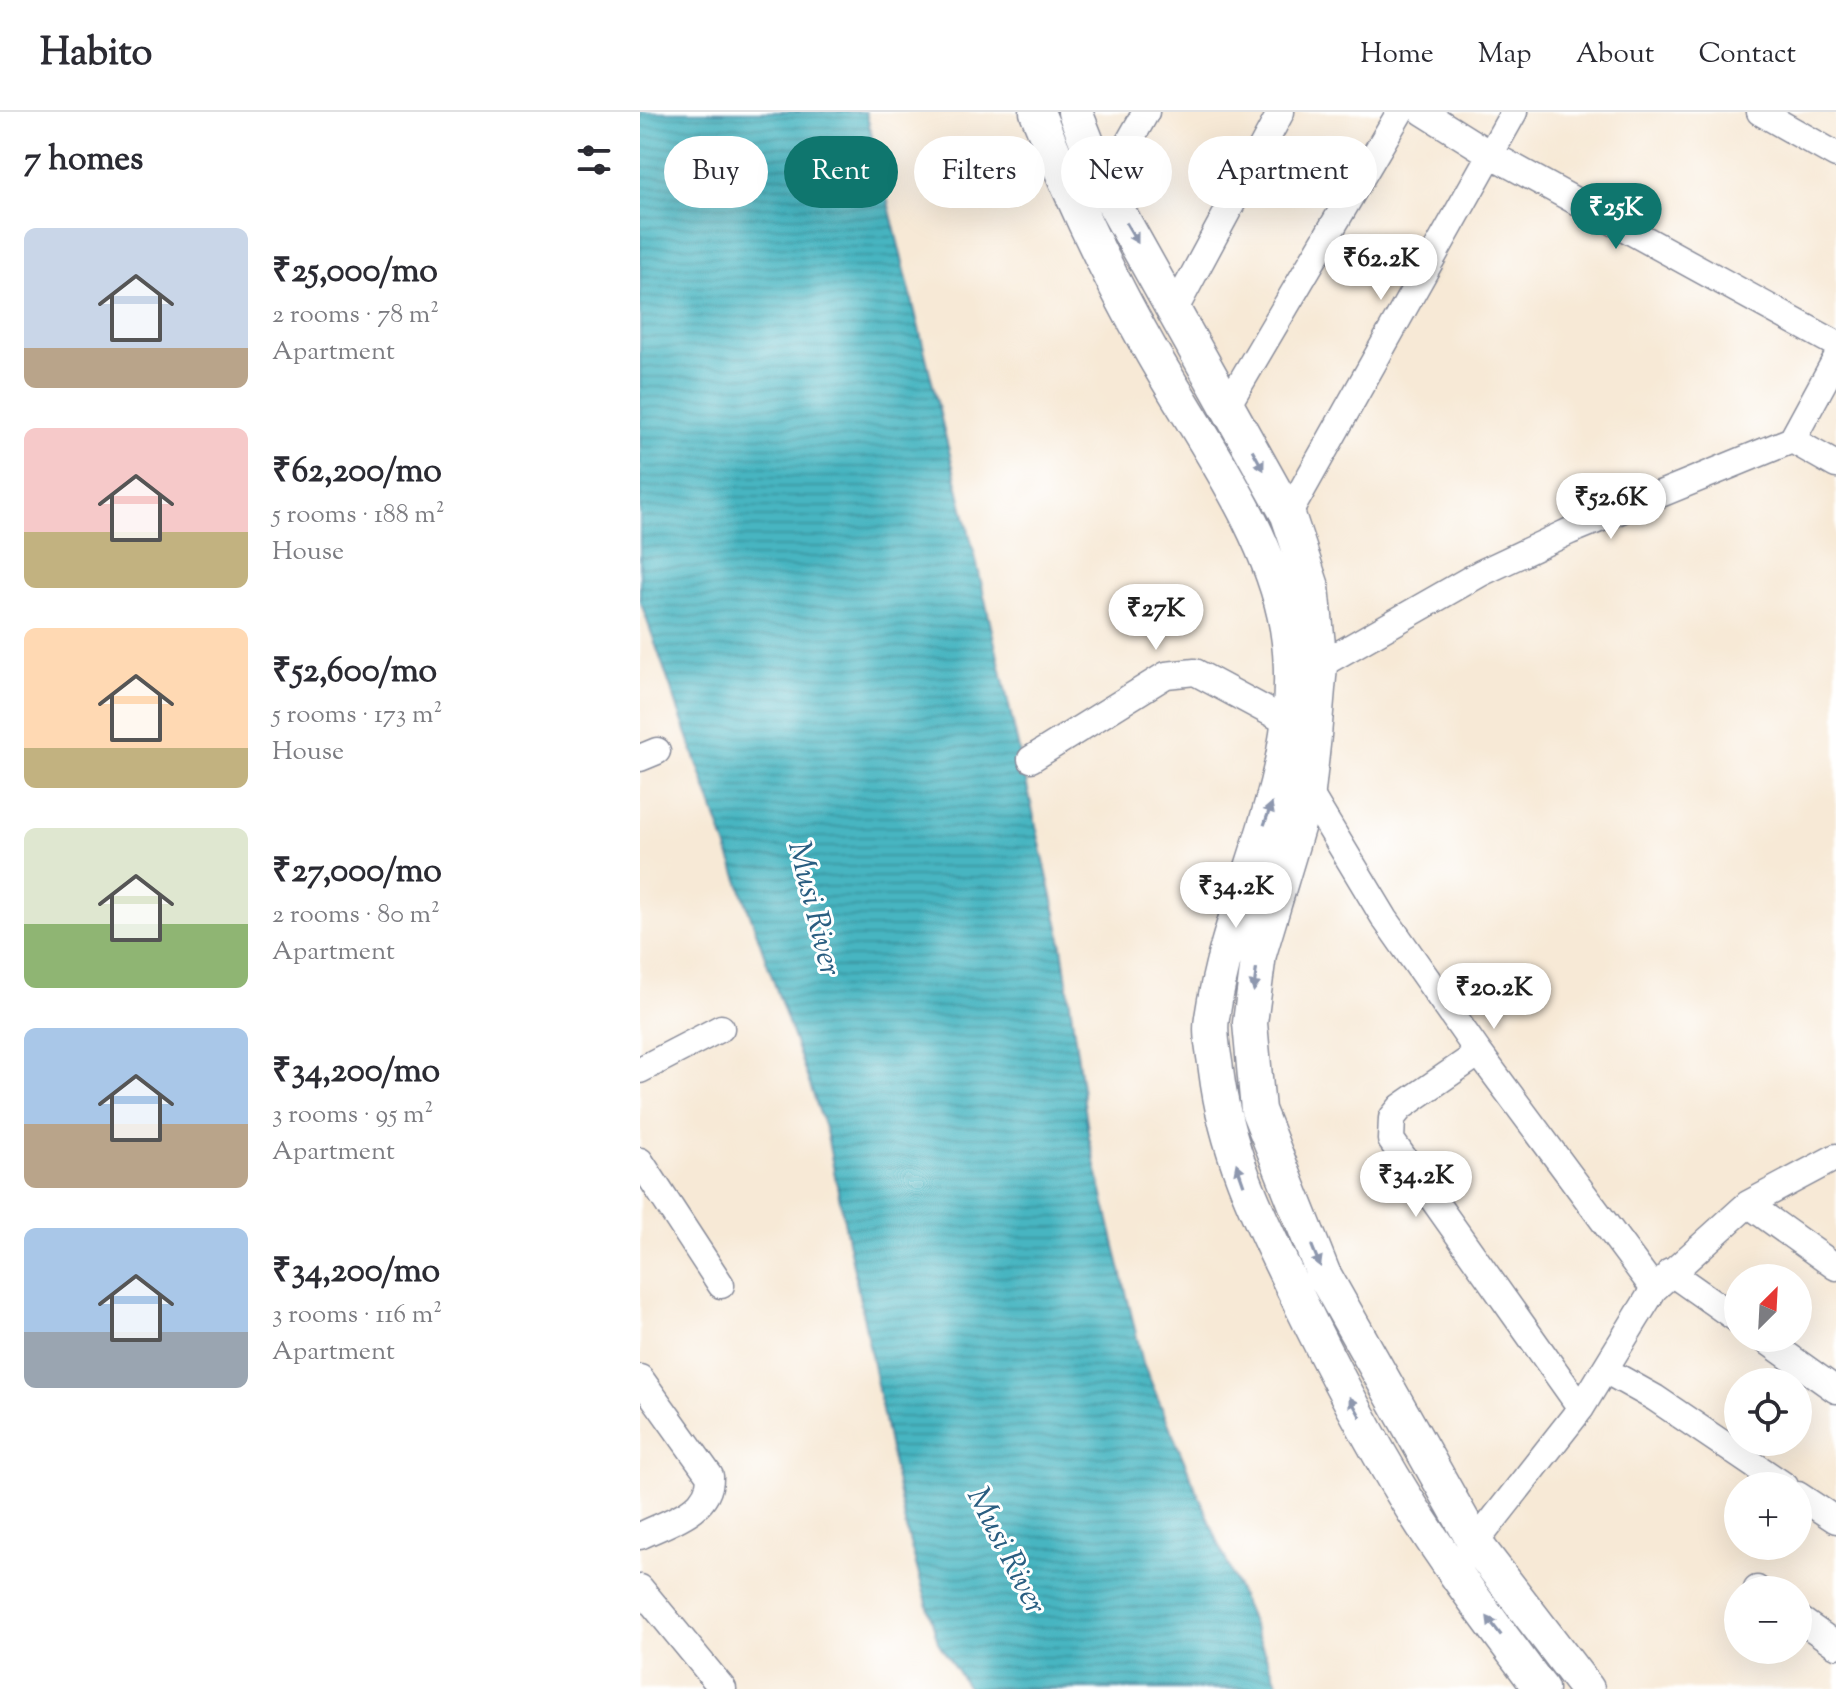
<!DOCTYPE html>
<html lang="en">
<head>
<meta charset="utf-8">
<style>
  body { margin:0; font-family:"Sorts Mill Goudy",serif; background:#f7f7f7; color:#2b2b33; height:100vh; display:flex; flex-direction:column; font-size:30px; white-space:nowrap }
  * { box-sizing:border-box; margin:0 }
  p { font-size:26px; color:#7c7c81 }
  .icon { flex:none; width:44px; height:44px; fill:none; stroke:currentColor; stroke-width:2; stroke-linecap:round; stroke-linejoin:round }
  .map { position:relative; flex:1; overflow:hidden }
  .side { display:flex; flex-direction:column; background:#fff; width:640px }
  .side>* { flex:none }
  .banner { position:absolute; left:24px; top:24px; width:760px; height:72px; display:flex; gap:16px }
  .needle { width:52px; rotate:24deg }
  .fabs { position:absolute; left:1084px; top:1152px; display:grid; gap:16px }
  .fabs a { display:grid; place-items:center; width:88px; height:88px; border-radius:50%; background:#fff; box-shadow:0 8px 32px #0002; font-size:40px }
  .price { position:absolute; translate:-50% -68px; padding:0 18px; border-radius:28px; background:#fff; color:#222; font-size:26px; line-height:52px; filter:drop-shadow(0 2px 4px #0008) }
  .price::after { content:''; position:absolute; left:50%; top:48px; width:24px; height:18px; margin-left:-12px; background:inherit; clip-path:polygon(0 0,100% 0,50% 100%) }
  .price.selected { background:#0f766e; color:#fff }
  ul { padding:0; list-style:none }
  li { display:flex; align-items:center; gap:24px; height:200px; padding:0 24px }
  li span { display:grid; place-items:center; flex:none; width:224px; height:160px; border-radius:12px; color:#555 }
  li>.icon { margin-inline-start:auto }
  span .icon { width:96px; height:96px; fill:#fffc; stroke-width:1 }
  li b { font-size:34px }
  h2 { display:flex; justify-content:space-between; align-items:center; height:96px; padding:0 24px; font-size:34px }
  .tag { padding:0 28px; border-radius:36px; background:#fff; box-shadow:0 8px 32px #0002; font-size:28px; line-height:72px }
  .tag.selected { background:#0f766e; color:#fff }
  header { display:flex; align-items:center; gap:48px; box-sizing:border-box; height:112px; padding:0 40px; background:#fff; border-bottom:2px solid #e1e1e2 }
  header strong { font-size:38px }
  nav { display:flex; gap:44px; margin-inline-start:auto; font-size:28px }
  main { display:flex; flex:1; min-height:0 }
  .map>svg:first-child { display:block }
  .water { fill:url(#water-rules); stroke:#317290; stroke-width:2 }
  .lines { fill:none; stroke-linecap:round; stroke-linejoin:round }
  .minor-casing { stroke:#898c9a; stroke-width:29 }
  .tertiary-casing { stroke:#898c9a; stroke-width:37 }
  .minor { stroke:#fff; stroke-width:26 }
  .tertiary { stroke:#fff; stroke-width:34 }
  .oneway { fill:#8d97ae }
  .labels { text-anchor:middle; stroke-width:6; stroke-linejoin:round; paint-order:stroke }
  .water-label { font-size:32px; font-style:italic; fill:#2a5e81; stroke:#fff }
</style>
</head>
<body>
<header>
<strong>Habito</strong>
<nav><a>Home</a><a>Map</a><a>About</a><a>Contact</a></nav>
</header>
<main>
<section class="side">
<h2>7 homes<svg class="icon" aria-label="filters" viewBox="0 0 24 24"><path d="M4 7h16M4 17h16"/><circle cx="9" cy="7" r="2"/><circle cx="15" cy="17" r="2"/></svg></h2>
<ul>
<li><span style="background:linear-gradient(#c9d6e8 75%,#b9a48a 0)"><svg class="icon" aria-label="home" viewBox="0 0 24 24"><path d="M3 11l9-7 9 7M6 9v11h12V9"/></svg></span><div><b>₹25,000/mo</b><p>2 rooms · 78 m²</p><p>Apartment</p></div></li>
<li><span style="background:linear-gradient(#f6c9c9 65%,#c2b280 0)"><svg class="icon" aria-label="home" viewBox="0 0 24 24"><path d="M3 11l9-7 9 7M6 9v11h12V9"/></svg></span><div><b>₹62,200/mo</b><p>5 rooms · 188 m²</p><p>House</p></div></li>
<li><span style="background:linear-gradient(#ffd9b3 75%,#c2b280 0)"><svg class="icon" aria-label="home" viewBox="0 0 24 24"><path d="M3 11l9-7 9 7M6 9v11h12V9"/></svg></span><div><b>₹52,600/mo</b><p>5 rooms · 173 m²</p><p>House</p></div></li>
<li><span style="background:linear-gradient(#dfe7d0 60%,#8fb573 0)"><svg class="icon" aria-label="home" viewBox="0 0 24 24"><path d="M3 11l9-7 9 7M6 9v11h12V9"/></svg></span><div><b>₹27,000/mo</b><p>2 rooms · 80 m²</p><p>Apartment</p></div></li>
<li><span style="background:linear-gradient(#a9c7e8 60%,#b9a48a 0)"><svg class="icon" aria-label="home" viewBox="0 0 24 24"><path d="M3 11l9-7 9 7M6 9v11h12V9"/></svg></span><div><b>₹34,200/mo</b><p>3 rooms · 95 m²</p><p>Apartment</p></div></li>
<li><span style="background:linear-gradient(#a9c7e8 65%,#9aa5b1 0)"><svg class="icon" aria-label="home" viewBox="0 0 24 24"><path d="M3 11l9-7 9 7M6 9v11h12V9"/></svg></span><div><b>₹34,200/mo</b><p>3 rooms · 116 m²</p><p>Apartment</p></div></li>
</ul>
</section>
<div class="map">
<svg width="1196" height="1577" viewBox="0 0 1196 1577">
  <defs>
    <pattern id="water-rules" width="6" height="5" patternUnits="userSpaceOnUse" patternTransform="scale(2)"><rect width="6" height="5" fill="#47b5c1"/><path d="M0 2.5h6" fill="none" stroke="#3a94a0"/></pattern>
  </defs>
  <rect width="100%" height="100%" fill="#fff"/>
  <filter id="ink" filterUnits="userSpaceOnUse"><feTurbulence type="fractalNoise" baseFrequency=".0125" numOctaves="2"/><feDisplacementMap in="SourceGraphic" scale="16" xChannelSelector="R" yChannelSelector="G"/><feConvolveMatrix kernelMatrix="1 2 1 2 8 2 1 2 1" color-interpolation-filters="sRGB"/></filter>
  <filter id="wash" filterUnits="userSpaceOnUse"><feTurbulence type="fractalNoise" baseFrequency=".006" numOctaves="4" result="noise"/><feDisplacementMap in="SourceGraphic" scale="32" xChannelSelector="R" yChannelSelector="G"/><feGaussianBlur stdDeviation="1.8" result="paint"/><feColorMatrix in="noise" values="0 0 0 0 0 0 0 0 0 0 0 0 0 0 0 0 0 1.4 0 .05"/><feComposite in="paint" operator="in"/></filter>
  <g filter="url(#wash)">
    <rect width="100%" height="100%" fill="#f7e9d6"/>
    <path class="water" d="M0 0H226L339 461 420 820 449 1025 503 1251 640 1577H329L298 1530 266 1417 186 1019 0 488Z"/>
  </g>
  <g filter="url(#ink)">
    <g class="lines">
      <defs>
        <path id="minor" d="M783 0 850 42 1196 232
          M1120 0 1196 43
          M464 74 506 0
          M535 197 641 0
          M587 294 760 0
          M1152 328 1196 353
          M648 403 874 0
          M680 553 841 461 930 419 1152 328 1196 247
          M0 646 17 639
          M391 647 526 563 555 560 663 618
          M668 679 745 807 839 941 1014 1177
          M839 941 761 995 752 1006 751 1028 941 1296
          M0 958 81 916
          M0 1049 81 1173
          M1108 1092 1196 1155
          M1030 1160 1098 1208
          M1123 1226 1196 1278
          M965 1258 1015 1286 1145 1374
          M0 1266 70 1364C71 1400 27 1410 0 1424
          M1158 1383 1196 1408
          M835 1431 941 1296 1014 1177 1108 1092 1196 1045
          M0 1476 83 1577
          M1117 1477 1118 1478
          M1158 1506 1196 1533"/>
        <path id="tertiary" d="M397 0C429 79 463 154 505 228 553 316 630 415 647 516 670 655 592 771 572 906 569 922 574 941 576 958 586 1040 618 1104 654 1178 688 1248 724 1319 765 1385 806 1452 854 1514 901 1577
          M435 0 464 74 648 403 672 475 680 553 674 623 668 679 619 842 610 911 618 998 683 1161 835 1431 947 1577"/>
      </defs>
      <use href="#minor" class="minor-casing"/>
      <use href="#tertiary" class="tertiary-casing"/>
      <use href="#minor" class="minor"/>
      <use href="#tertiary" class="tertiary"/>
    </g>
    <defs><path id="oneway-solid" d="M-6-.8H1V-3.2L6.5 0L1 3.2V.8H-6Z" transform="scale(2)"/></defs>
    <g class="oneway">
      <use href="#oneway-solid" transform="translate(492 121) rotate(60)"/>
      <use href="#oneway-solid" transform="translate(618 348) rotate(61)"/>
      <use href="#oneway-solid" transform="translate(628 702) rotate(-71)"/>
      <use href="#oneway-solid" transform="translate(615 868) rotate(97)"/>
      <use href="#oneway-solid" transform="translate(600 1062) rotate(-109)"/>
      <use href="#oneway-solid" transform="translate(676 1144) rotate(68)"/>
      <use href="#oneway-solid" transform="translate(715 1295) rotate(-119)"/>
      <use href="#oneway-solid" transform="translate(854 1514) rotate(-127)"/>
    </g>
  </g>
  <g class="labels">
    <g class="water-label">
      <text transform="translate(176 796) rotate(76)" y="11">Musi River</text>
      <text transform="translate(368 1438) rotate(63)" y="11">Musi River</text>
    </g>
  </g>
</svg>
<div class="fabs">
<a><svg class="needle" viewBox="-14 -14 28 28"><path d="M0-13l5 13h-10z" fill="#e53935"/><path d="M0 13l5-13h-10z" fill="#7c7c81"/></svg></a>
<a><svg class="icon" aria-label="locate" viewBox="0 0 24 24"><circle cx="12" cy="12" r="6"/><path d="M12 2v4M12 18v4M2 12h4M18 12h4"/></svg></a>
<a>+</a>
<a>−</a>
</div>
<b class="price selected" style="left:976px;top:139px">₹25K</b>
<b class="price" style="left:741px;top:190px">₹62.2K</b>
<b class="price" style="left:971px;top:429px">₹52.6K</b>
<b class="price" style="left:516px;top:540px">₹27K</b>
<b class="price" style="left:596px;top:818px">₹34.2K</b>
<b class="price" style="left:854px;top:919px">₹20.2K</b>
<b class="price" style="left:776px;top:1107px">₹34.2K</b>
<div class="banner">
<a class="tag">Buy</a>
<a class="tag selected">Rent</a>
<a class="tag">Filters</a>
<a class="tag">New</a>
<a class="tag">Apartment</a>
</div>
</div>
</main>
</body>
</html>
